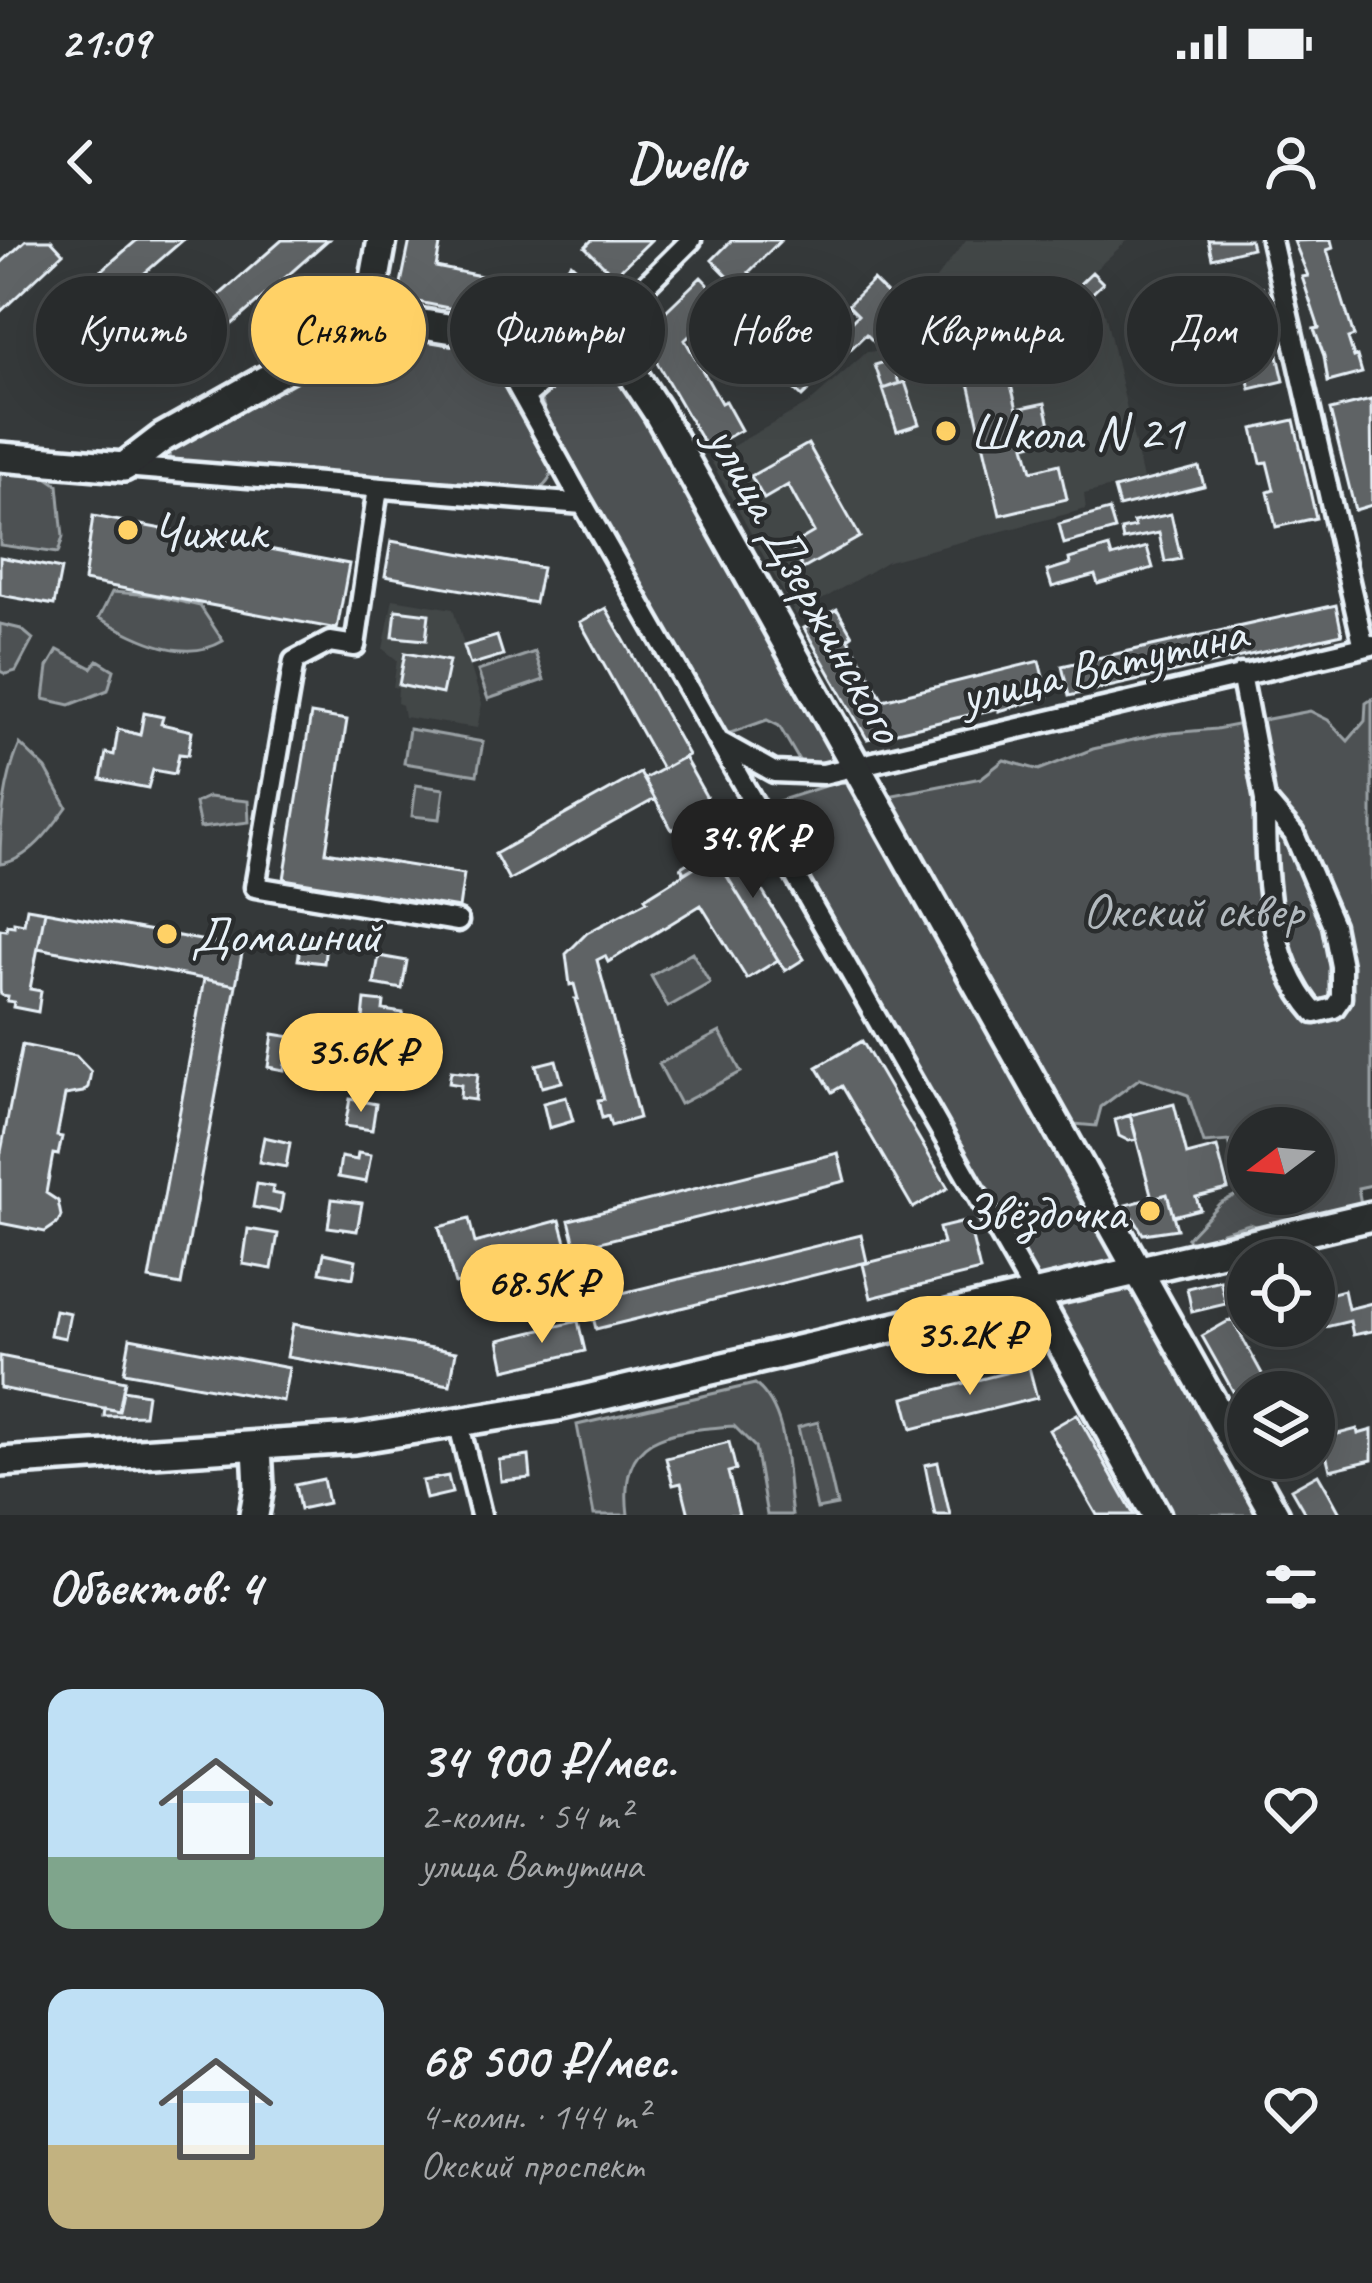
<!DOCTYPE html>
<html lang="ru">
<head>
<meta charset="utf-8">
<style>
  body { margin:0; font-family:Caveat,sans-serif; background:#343738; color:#f1f3f6; height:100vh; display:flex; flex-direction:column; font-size:45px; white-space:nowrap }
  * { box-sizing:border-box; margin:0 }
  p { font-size:39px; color:#a5a7a9 }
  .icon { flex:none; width:66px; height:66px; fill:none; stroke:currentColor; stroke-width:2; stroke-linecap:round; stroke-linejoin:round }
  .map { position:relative; height:1275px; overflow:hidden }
  .sheet { display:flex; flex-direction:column; background:#282b2c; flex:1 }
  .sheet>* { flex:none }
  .guide { position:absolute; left:36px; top:36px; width:1302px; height:108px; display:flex; gap:24px }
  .needle { width:78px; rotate:254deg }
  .controls { position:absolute; left:1227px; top:867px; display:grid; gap:24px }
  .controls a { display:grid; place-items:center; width:108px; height:108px; border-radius:50%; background:#282b2c; box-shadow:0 12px 48px #0002,0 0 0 3px #444748; font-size:60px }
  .price { position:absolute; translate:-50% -102px; padding:0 27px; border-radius:42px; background:#ffd166; color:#111; font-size:39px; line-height:78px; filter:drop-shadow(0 3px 6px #0008) }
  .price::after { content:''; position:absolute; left:50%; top:72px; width:36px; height:27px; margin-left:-18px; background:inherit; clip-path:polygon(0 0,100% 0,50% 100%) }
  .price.on { background:#222; color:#fff }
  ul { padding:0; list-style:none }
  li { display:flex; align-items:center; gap:36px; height:300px; padding:0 48px }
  li span { display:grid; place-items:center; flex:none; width:336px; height:240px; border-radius:24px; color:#555 }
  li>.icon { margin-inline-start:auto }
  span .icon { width:144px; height:144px; fill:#fffc; stroke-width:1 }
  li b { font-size:51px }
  h2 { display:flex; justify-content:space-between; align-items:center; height:144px; padding:0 48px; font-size:51px }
  .tag { padding:0 42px; border-radius:54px; background:#282b2c; box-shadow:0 12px 48px #0002,0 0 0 3px #444748; font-size:42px; line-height:108px }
  .tag.on { background:#ffd166; color:#111 }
  .status { display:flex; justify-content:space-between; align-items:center; height:84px; padding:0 60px; background:#282b2c; direction:ltr }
  .status svg { height:33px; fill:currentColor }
  header { display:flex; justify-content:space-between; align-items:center; height:156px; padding:0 48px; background:#282b2c; font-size:54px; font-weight:600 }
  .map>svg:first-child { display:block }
  .built { fill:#424647 }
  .green { fill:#4d5152; stroke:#9aa1a5; stroke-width:3; fill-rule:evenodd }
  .building { fill:#5f6365; stroke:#e8f1f8; stroke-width:3 }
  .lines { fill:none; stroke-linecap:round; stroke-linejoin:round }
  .street-casing { stroke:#e8f1f8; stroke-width:27 }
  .secondary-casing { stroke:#e8f1f8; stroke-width:36 }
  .street { stroke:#2a2d2e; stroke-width:18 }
  .secondary { stroke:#2a2d2e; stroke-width:27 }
  .poi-dot { fill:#ffd166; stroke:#2a2d2e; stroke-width:4.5 }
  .labels { text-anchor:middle; stroke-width:9; stroke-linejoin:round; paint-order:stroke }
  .poi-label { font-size:51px; fill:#e8f1f8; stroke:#2a2d2e; text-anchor:start }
  .street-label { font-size:51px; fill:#e8f1f8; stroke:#2a2d2e }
  .park-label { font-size:51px; fill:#b2b9be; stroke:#2a2d2e }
</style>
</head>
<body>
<div class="status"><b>21:09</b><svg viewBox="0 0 49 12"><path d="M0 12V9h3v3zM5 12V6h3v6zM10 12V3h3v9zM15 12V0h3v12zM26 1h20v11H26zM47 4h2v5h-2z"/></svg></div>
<header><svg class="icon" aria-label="back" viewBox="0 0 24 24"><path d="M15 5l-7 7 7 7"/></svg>Dwello<svg class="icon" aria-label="person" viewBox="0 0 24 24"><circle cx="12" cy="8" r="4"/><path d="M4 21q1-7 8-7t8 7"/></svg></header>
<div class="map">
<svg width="1372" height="1275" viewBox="0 0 1372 1275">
  <rect width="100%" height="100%" fill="#35393a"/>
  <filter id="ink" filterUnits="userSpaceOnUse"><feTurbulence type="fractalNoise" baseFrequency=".00833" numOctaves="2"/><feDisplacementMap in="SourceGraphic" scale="24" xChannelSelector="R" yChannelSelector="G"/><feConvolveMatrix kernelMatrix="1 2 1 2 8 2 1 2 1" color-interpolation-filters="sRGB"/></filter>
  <g filter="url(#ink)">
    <path class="built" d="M966 0H1128L1034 85 1054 106 1105 73 1143 239 1084 254 1086 269 888 321 796 375 710 219 809 163 867 112 880 111Z
      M393 359 453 369 482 464 477 488 404 477 402 465 397 463 398 448 393 447 397 420 383 409Z"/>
    <path class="green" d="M392 90 482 108 550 220C554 235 549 245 535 251L176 224 169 220 170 208 362 95Z
      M588 127 611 133 630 144 842 518 803 527 779 486 767 480 725 495 550 186 541 159 569 132Z
      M0 227 36 230 58 245 63 297 58 313 0 305Z
      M112 352 152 355 200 366 223 401C183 425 135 397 99 378Z
      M0 384 21 389 33 399 16 431 6 434 0 431Z
      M58 410 92 428 98 420 114 430 108 450 70 465 44 459 48 427Z
      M535 412 544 440 488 459 478 431Z
      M1372 459V945L1358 948 1361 964 1263 989 1249 984 1222 992 1223 1003 1198 1009 1187 998 1220 963 1242 952 1229 901 1204 903 1188 855 1140 838 1101 867 1096 886 1074 884 883 557 981 538 1004 520 1039 530 1093 509 1160 494 1216 489 1310 471 1328 480 1348 501 1365 481 1366 463ZM1248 888H1314V954H1248Z
      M409 489 483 502 477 535 404 523Z
      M20 504 46 529 67 567C52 588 28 621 0 624 0 585 4 540 20 504Z
      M840 541 856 547 1119 1020 1040 1042 1025 1025 769 564Z
      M416 545 444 549 440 579 412 576Z
      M208 557 248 561 249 582 200 588 195 563Z
      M692 712 710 743 668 767 651 736Z
      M720 792 741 832 680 864 659 824Z
      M1138 1049 1264 1275H1167L1057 1077 1063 1062Z
      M755 1144C791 1173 785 1234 792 1275H767L755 1207 734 1186C668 1191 618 1193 628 1275H594L577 1185Z
      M818 1182 837 1265 817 1269 798 1187Z"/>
    <path class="building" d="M26 0H51L63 13 0 72V24Z
      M137 0H183L93 78 73 55Z
      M282 0H328L228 88 208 65Z
      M410 0H441L436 27 546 49 571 23 598 49 559 90 398 58Z
      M592 0H651L614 36 585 7Z
      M732 0H781L749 32 759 42 746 55 712 20Z
      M1208 0H1250L1252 8 1212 18Z
      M1331 0 1333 8 1327 10 1354 96 1348 98 1354 117 1357 116 1362 133 1328 142 1324 116 1314 89 1319 88 1302 37 1308 36 1294 1Z
      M1092 32 1103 43 1047 96 1037 85Z
      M701 37 726 63 705 87 702 84 685 100 721 163 725 161 741 190 707 209 641 95Z
      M873 40 909 76 878 106 866 94 802 157 789 144 858 75 848 65Z
      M191 46 219 77 197 96 201 100 166 131 163 127 154 135 146 126 141 130 122 108Z
      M1262 47 1284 141 1250 149 1228 55Z
      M1033 109 1038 135 1010 141 1017 169 1045 163 1053 198 1025 205 1032 231 1059 224 1067 259 1000 275 966 130 987 125 986 120Z
      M891 120 899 143 883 149 875 125Z
      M905 142 919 184 897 191 883 149Z
      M1371 160 1372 265 1355 270 1330 170Z
      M1294 180 1316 278 1276 287 1268 252 1274 250 1267 222 1261 223 1253 189Z
      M808 204 860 297 803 329 790 306 814 292 800 267 788 245 764 259 751 236Z
      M1199 227 1204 246 1119 267 1114 249Z
      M1109 270 1115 290 1064 304 1059 284Z
      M1171 274 1181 319 1165 322 1159 293 1123 300 1121 290 1135 287 1133 282Z
      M93 276 349 324 337 389 84 341Z
      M391 301 542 328 535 363 385 336Z
      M1109 307 1112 317 1147 307 1153 328 1098 344 1095 335 1052 347 1047 331 1070 324 1069 319Z
      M0 317 61 329 54 365 0 355Z
      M1336 365 1342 394 1069 456 1062 426Z
      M606 368 688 515 662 529 580 382Z
      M837 369 852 395 848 398 883 460 1039 421 1048 457 999 471V468L867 499 804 388Z
      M396 370 429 374 426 400 393 397Z
      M497 396 503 415 470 425 464 406Z
      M405 413 449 421 442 454 399 445Z
      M144 473 163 477 161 484 192 491 188 515 179 514 175 534 153 530 148 548 101 539 106 513 114 515 118 489 140 495Z
      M311 474 347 480 326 612 464 634 459 668 284 639Z
      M684 517 712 567 672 590 644 539Z
      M640 533 655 559 509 640 495 614Z
      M729 597 804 719 785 731 714 615 684 633 681 627Z
      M714 615 778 720 747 739 701 665 608 722 605 716 597 720 639 878 611 886 608 876 602 878 598 860 604 859 575 759H578L574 744 570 745 566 714 587 693 647 661 645 658Z
      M27 668 45 671 30 749 41 751 38 772 13 767 14 762 7 761 8 756 1 755 0 750V689L6 690 7 685 14 686V682L24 684Z
      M45 671 243 708 236 745 38 708Z
      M301 701 326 704 324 723 298 720Z
      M379 716 407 721 402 749 374 744Z
      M204 739 236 745 181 1045 149 1039Z
      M365 760 384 762 383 770 403 773 401 787 395 786 394 793 362 789Z
      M273 794 310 800 308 815 287 812 284 830 268 827Z
      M862 801 948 948 913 968 842 846 832 852 817 827Z
      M22 805 76 816 91 832 88 847 83 852 65 855 57 896 62 897 58 915 53 914 46 953 58 961 61 976 58 983 45 992 0 983V917Z
      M359 806 386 811 387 838 355 836Z
      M556 820 562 842 542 847 536 825Z
      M451 831 478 834 475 860 460 858 461 845 449 843Z
      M566 857 573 881 549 888 543 863Z
      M350 859 376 864 372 890 345 886Z
      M1174 864 1187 915 1217 907 1228 949 1196 957 1200 969 1173 976 1167 954 1152 958 1130 875Z
      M1130 875 1137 899 1129 901 1119 896 1115 880Z
      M264 897 290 903 286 927 259 922Z
      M358 913 371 915 366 942 338 937 341 917 357 920Z
      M838 913 845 941 576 1008 569 980Z
      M257 944 273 947 272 953 283 955 280 972 253 967Z
      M1167 954 1177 989 1143 994 1126 965Z
      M332 959 362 963 357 991 328 987Z
      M469 979 475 1003 560 980 569 1013 455 1044 439 987Z
      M968 981 980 1031 871 1058 863 1024 943 1004 939 988Z
      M248 989 278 994 272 1029 243 1024Z
      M861 995 867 1022 596 1089 589 1061Z
      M324 1013 356 1020 353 1038 320 1032Z
      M1220 1040 1226 1064 1192 1072 1187 1048Z
      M1344 1050 1348 1069 1372 1063V1091L1353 1095 1350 1081 1272 1100 1269 1086H1314V1058Z
      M55 1070 70 1073 65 1098 50 1095Z
      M1232 1079 1272 1152H1248V1178L1202 1096Z
      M578 1081 585 1111 505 1130 499 1100Z
      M293 1084 456 1112 450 1145 287 1117Z
      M130 1098 289 1128 283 1161 124 1132Z
      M0 1116 125 1141 119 1171 0 1148Z
      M1029 1127 1037 1158 912 1189 904 1158Z
      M123 1150 147 1154 144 1175 104 1176 105 1168 119 1171Z
      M1077 1174 1134 1275H1097L1082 1249 1049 1190Z
      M1357 1189 1358 1194 1372 1190V1220L1330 1230 1322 1198Z
      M729 1202 736 1230 728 1232 739 1275H689L681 1243 673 1245 666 1218Z
      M529 1216 531 1238 501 1241 499 1220Z
      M938 1222 950 1275H935L925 1225Z
      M1318 1234 1329 1253 1341 1275H1306L1291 1249Z
      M448 1236 452 1253 426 1259 422 1241Z
      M323 1239 328 1263 300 1269 295 1245Z"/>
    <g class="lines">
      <defs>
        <path id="street" d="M1271 0 1364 407
          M490 97 583 264
          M525 157 580 110 691 0
          M124 227 583 264 1034 1054
          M378 248 355 406 330 402 294 421 255 647 458 681
          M1241 434 1265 560 1294 594 1333 685 1341 726V758L1334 768 1315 773C1266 718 1265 629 1265 560
          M722 503 774 532 823 534 1372 405
          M459 1185 481 1275"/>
        <path id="secondary" d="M367 83 382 0
          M0 217 124 227 162 198 367 83 387 78 580 110 626 124 657 171 1275 1275
          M1034 1054 1156 1275
          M0 1222 354 1199 557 1166 1372 976
          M254 1275 259 1247 257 1207"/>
      </defs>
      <use href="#street" class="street-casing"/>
      <use href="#secondary" class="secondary-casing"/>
      <use href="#street" class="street"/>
      <use href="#secondary" class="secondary"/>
    </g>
  </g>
  <g class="poi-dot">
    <circle cx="946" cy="191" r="12"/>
    <circle cx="128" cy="290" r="12"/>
    <circle cx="167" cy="694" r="12"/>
    <circle cx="1150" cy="971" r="12"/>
  </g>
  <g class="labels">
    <g class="poi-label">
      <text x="970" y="209">Школа N 21</text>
      <text x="152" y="308">Чижик</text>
      <text x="191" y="712">Домашний</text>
      <text x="1126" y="989" text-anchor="end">Звёздочка</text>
    </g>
    <g class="street-label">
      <text transform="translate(807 343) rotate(61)" y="18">улица Дзержинского</text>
      <text transform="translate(1103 423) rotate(-13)" y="18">улица Ватутина</text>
    </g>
    <g class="park-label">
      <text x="1193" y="687">Окский сквер</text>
    </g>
  </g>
</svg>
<div class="controls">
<a><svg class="needle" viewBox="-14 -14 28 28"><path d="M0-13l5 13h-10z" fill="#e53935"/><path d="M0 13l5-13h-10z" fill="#a5a7a9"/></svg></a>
<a><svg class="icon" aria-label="locate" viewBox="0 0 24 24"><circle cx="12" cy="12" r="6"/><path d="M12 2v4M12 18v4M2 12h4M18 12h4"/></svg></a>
<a><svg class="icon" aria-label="layers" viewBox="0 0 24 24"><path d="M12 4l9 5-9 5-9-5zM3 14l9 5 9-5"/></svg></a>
</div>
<b class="price on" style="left:753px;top:661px">34.9K ₽</b>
<b class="price" style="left:361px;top:875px">35.6K ₽</b>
<b class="price" style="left:542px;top:1106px">68.5K ₽</b>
<b class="price" style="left:970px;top:1158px">35.2K ₽</b>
<div class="guide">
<a class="tag">Купить</a>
<a class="tag on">Снять</a>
<a class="tag">Фильтры</a>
<a class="tag">Новое</a>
<a class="tag">Квартира</a>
<a class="tag">Дом</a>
</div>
</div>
<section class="sheet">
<h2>Объектов: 4<svg class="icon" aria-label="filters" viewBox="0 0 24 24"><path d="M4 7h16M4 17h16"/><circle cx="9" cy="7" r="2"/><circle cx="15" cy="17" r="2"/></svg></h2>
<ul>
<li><span style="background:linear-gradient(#bfe0f5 70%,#7fa58c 0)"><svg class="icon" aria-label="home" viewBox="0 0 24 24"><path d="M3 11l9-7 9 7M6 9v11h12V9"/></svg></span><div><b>34 900 ₽/мес.</b><p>2-комн. · 54 m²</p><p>улица Ватутина</p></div><svg class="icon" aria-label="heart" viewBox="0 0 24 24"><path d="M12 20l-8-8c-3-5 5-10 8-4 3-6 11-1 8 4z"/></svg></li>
<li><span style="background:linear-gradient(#bfe0f5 65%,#c2b280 0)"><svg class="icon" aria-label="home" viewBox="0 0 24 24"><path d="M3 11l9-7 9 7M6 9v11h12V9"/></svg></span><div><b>68 500 ₽/мес.</b><p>4-комн. · 144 m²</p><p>Окский проспект</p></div><svg class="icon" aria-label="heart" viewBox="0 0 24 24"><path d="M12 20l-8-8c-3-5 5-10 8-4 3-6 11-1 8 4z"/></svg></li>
</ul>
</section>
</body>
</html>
